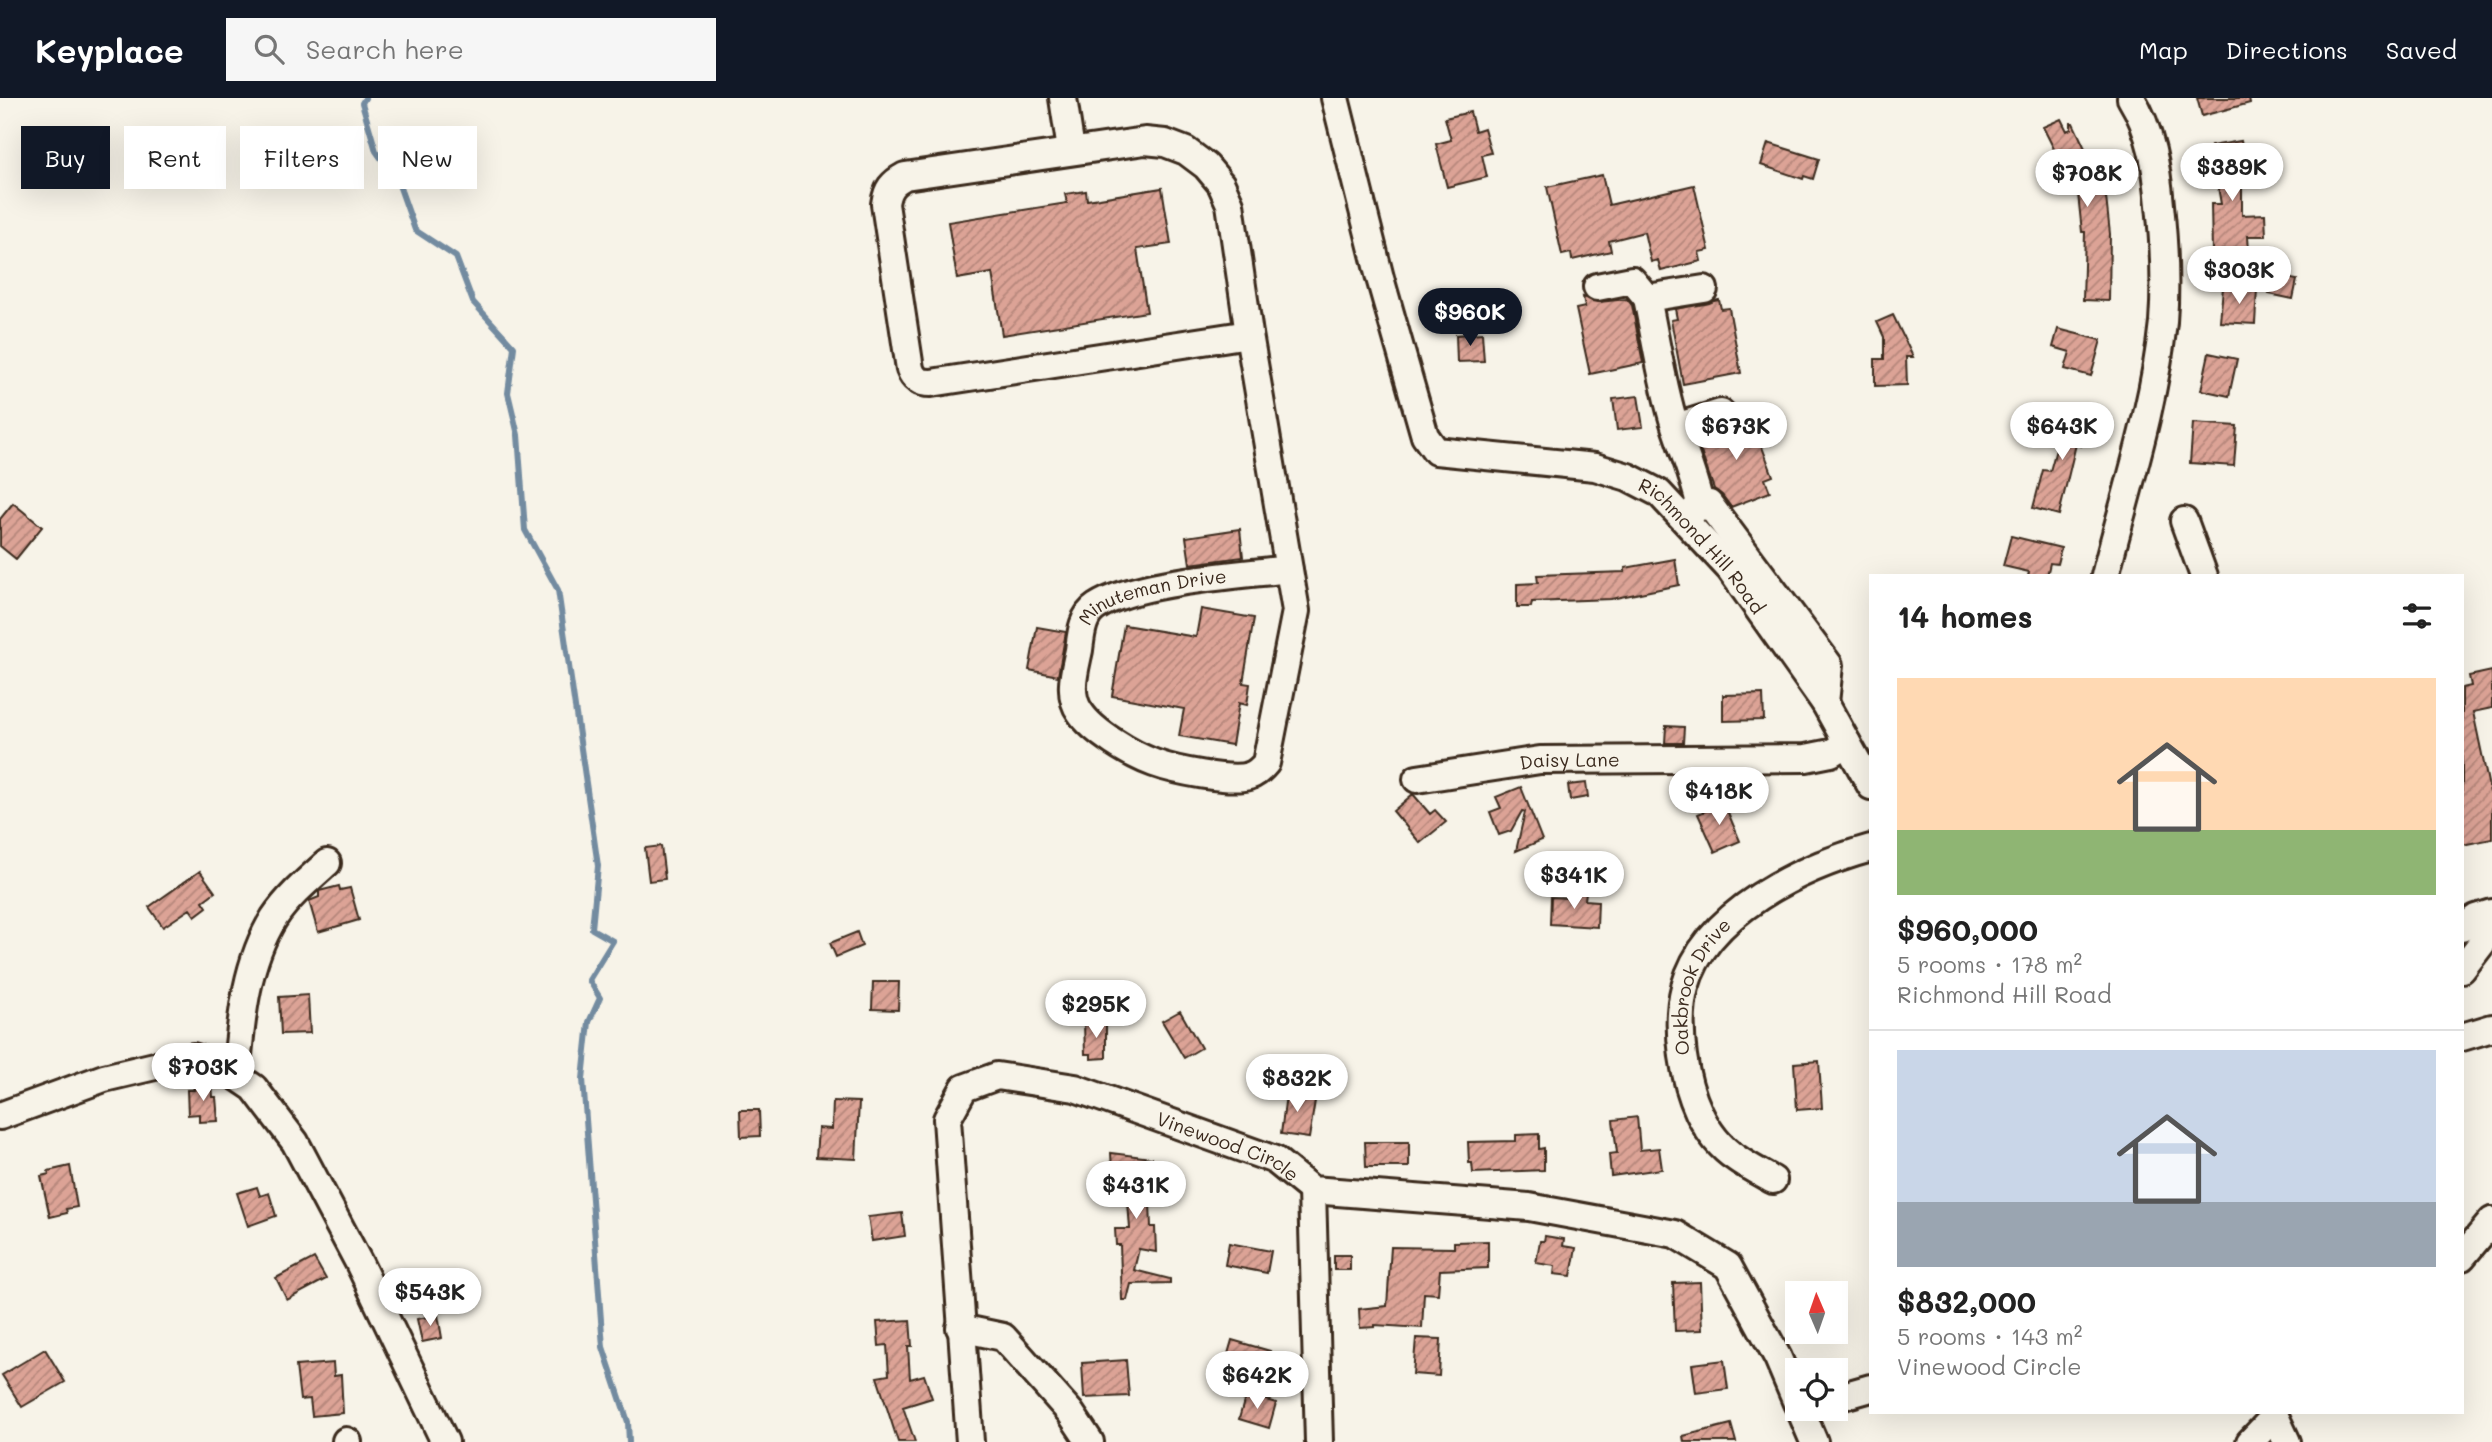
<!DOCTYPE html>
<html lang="en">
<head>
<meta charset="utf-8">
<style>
  body { margin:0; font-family:Mali,sans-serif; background:#f6f6f6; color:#222; height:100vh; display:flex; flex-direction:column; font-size:26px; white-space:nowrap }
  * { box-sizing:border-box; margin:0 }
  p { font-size:23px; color:#767676 }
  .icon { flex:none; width:38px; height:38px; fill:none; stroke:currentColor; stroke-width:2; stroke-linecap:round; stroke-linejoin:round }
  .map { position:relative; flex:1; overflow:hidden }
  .details { position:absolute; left:1869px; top:476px; width:595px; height:840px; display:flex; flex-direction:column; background:#fff; border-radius:0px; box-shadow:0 7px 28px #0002 }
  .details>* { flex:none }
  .guide { position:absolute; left:21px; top:28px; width:665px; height:63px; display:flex; gap:14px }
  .needle { width:46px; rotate:358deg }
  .buttons { position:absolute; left:1785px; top:1183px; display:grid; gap:14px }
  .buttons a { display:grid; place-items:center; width:63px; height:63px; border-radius:0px; background:#fff; box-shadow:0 7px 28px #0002; font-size:35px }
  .price { position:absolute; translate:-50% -60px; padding:0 16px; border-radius:24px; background:#fff; color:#222; font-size:23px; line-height:46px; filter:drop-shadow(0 2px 4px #0008) }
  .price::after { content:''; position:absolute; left:50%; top:42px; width:21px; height:16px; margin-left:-10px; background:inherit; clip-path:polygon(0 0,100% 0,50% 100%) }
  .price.active { background:#111827; color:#fff }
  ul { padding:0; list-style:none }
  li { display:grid; align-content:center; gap:14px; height:371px; padding:0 28px }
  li+li { border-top:2px solid #e0e0e0 }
  li span { display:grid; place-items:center; height:217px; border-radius:0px; color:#555 }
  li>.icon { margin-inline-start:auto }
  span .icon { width:126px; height:126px; fill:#fffc; stroke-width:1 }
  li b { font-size:30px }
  h2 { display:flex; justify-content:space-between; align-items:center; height:84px; padding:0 28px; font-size:30px }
  .tag { padding:0 24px; border-radius:0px; background:#fff; box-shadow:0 7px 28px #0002; font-size:24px; line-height:63px }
  .tag.active { background:#111827; color:#fff }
  header { display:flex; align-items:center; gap:42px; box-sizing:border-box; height:98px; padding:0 35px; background:#111827; color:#fff }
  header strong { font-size:33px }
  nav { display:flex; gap:38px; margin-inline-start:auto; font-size:24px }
  .search { width:490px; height:63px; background:#f6f6f6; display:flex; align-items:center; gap:18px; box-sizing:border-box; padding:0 24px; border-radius:0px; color:#767676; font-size:26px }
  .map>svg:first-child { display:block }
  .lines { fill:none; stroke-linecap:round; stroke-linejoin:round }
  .stream { stroke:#738ba0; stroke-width:6 }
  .building { fill:url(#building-hatch); stroke:#3b2a1e; stroke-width:2 }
  .minor-casing { stroke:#3b2a1e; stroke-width:32 }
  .minor { stroke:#f7f3e8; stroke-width:26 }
  .labels { text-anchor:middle; stroke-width:5; stroke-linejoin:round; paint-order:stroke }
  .street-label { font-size:19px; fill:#3b2a1e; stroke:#f7f3e8 }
</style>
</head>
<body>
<header>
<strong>Keyplace</strong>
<div class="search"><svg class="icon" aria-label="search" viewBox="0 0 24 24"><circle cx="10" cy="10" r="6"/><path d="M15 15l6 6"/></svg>Search here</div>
<nav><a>Map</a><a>Directions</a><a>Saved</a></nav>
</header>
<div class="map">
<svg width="2492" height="1344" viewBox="0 0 2492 1344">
  <defs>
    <pattern id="building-hatch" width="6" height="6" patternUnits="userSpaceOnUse" patternTransform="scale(1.75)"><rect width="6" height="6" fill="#dca396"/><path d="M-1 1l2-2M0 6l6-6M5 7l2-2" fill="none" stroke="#b4857a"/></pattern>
  </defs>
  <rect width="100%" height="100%" fill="#f7f3e8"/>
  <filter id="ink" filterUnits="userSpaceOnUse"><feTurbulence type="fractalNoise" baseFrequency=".0143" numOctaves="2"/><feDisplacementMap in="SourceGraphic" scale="14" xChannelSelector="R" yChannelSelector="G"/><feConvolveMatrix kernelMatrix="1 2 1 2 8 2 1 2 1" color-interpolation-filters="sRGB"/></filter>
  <g filter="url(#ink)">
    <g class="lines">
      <path class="stream" d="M365 0 362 5 376 53 398 84 415 132 456 159 473 204 514 249 508 295 518 337 525 432 558 492 598 768 592 831 613 843 589 882 600 900 589 924 583 981 603 1249 628 1324 629 1344"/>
    </g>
    <path class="building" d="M2197 0H2249L2250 5 2202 18Z
      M1470 14 1475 33 1484 30 1491 55 1482 57 1487 79 1447 89 1436 46 1451 42 1445 20Z
      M2061 21 2067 33 2071 31V25H2073L2100 82 2104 81 2110 136 2109 203 2083 202 2085 134H2082L2075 67 2065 73 2043 29Z
      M2241 43 2248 79 2242 80V117L2265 116 2266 138H2248L2249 154 2212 155 2211 106H2221L2211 48Z
      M1768 45 1819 61 1813 81 1804 78 1803 81 1761 67Z
      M1602 77 1609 107 1694 87 1709 152 1699 154 1701 163 1661 173 1658 162 1651 164 1644 134 1609 143 1611 153 1572 162 1571 155 1562 157 1547 89Z
      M1162 90 1171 146 1137 151 1147 214 1002 237 992 175 957 181 948 124 1067 105 1065 96 1086 93 1087 102Z
      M2273 178 2297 182 2293 201 2269 196Z
      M2223 189 2257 191 2255 226 2220 224Z
      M1583 199 1599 204 1627 201 1632 207 1643 265 1590 276 1576 211 1585 209Z
      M1719 202 1721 211 1729 210 1741 275 1683 286 1671 222 1677 221 1675 211Z
      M1893 217 1913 259H1906L1907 287 1875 288V261H1884V239L1877 224Z
      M2058 231 2101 242 2091 278 2065 271 2070 254 2053 249Z
      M1482 235 1484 263 1457 264 1456 237Z
      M2209 255 2237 261 2229 298 2201 292Z
      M1638 298 1643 329 1617 332 1613 301Z
      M2068 308 2091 314 2081 348 2076 346 2059 417 2033 410 2043 372 2050 373Z
      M1751 320 1773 378 1765 381 1770 394 1731 409 1722 397 1714 391 1696 340Z
      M2193 325 2237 328 2234 368 2190 365Z
      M13 405 42 429 16 461 0 448V421Z
      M1240 431 1243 459 1190 466 1186 439Z
      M2011 438 2061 450 2057 466 2050 465 2047 478H2028L2029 474 2003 468Z
      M1675 461 1679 487 1611 501 1532 504 1531 509H1517V486L1538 485 1537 477 1625 474V470Z
      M1201 511 1254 520 1243 585 1250 586 1247 607 1239 605 1232 647 1179 638 1184 611 1112 598 1124 527 1196 539Z
      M1037 529 1066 534 1058 578 1029 572Z
      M2492 573V610L2473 614 2490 694 2492 693V741L2462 747V590L2471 588 2469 578Z
      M1763 596 1764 622 1723 623V597Z
      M1666 628 1684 629 1683 645H1665Z
      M1586 685 1588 699 1570 702 1568 687Z
      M1521 689 1542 742 1516 753 1525 714 1522 713 1511 733 1499 737 1490 714 1501 710 1496 699Z
      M1413 696 1430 716 1435 712 1446 724 1420 745 1393 713Z
      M1724 705 1740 743 1715 754 1698 716Z
      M661 748 665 781 649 783 645 750Z
      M200 773 215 794 203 803 207 809 195 818 190 811 163 829 149 809Z
      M339 788 340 792 350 790 359 822 318 834 309 803 319 799V793Z
      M1568 793 1586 794 1585 802 1598 803 1597 829 1550 826 1551 799 1568 800Z
      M857 834 862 848 836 859 830 845Z
      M873 884H899L898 912 872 911Z
      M308 897 310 935 281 936 279 899Z
      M1180 913 1201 950 1184 960 1162 923Z
      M1106 924V960L1091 961V956H1085L1084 925Z
      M1819 963 1822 1010 1797 1012 1794 965Z
      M212 985 213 999H216L218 1023 199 1024V1016L188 1017 187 992H194L193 987Z
      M1287 989 1307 992 1305 1002 1315 1003 1309 1040 1281 1036Z
      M833 1003 859 1004 856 1061 816 1059 818 1030 832 1031Z
      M740 1012H759L760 1038 741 1039Z
      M1637 1019 1640 1052 1659 1050 1662 1071 1611 1078 1609 1056 1617 1055 1613 1022Z
      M1539 1036V1051L1544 1050V1072L1473 1075 1472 1065H1469L1468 1044 1516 1043V1037Z
      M1365 1044H1409V1069H1366Z
      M1111 1055 1152 1060 1147 1105H1150L1151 1129H1155L1156 1154 1139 1151 1134 1172 1170 1181V1185L1131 1186 1127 1202H1122L1120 1147H1116L1115 1131H1130L1127 1091H1124L1126 1075 1112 1073Z
      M70 1068 77 1109 66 1111 67 1115 50 1119 41 1078 49 1076 48 1073Z
      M257 1089 260 1098 269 1095 276 1118 248 1128 237 1095Z
      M902 1115 905 1138 872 1143 868 1119Z
      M1545 1138 1564 1141 1563 1148 1576 1150 1571 1178 1554 1176 1555 1168 1536 1165 1540 1143H1544Z
      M1488 1143V1170L1440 1172 1438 1196 1424 1195 1422 1230 1375 1227V1229L1360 1230 1359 1211 1387 1208 1391 1149 1454 1150V1144Z
      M1229 1145 1271 1153 1267 1175 1225 1167Z
      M1334 1157H1350V1172H1334Z
      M314 1160 326 1181 287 1202 276 1180Z
      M1700 1184 1702 1232 1675 1233 1673 1185Z
      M438 1217 442 1240 422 1244 417 1221Z
      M910 1222 912 1248H908L910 1281 924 1277 932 1300 903 1309 915 1344H898L877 1279 889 1277 887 1247 879 1248 877 1224Z
      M1416 1240 1441 1241 1439 1278 1413 1276Z
      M1232 1242 1270 1253 1264 1274 1226 1263Z
      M45 1251 65 1284 22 1309 2 1277Z
      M1126 1262 1129 1298 1084 1300 1082 1265Z
      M1724 1262 1728 1291 1696 1295 1692 1266Z
      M333 1265 334 1278 341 1277 343 1315 312 1318 310 1301 300 1302 296 1268Z
      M1246 1296 1276 1305 1269 1330 1239 1321Z
      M1731 1326 1736 1344H1684L1683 1338Z"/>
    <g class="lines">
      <defs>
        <g id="minor">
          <path d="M1063 0 1071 52"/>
          <path id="s1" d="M1335 0 1380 180 1425 338 1436 353 1595 369 1628 379 1659 395 1730 471 1825 605 1871 688"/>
          <path d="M1597 189 1632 182 1647 200"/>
          <path id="s2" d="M1249 236 931 285C920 285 914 282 910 271L885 106C887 91 892 85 905 78L1145 43 1165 45 1186 53 1206 68 1221 86 1230 106 1249 236 1296 513 1266 665C1261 671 1256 676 1249 678 1231 684 1173 672 1154 665 1132 657 1093 634 1080 614 1067 596 1075 572 1079 552 1081 537 1082 518 1096 509 1135 483 1241 477 1289 471"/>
          <path d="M1676 329 1721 315"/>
          <path d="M1700 406C1694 379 1684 355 1675 328 1662 287 1656 243 1647 200L1704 191"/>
          <path d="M1691 416 1700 406H1709L1829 567 1825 605"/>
          <path d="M2184 423 2204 478"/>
          <path d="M2105 478C2126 394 2154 310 2163 224 2166 185 2164 145 2160 107 2157 71 2151 32 2131 0"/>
          <path id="s3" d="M1417 681 1540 662 1806 660 1831 655 1847 645"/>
          <path d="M2462 830 2476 820 2492 815"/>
          <path d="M2462 871 2492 832"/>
          <path d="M2462 939 2492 930"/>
          <path d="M236 978C241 925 245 866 274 820 288 799 308 782 327 765"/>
          <path d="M0 1018 104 980 193 959 226 971 254 990 295 1044 359 1165 445 1344"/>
          <path id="s4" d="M1773 1082C1761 1075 1747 1068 1736 1060 1703 1038 1688 995 1683 958 1680 936 1679 911 1685 889 1705 814 1802 769 1871 750"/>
          <path d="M1312 1092 1319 1344"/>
          <path d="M2462 1159 2492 1123"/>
          <path d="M960 1230 1003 1239 1070 1314 1090 1344"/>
          <path d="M1836 1300 1871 1290"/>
          <path d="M1800 1311 1814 1344"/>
          <path d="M2273 1314 2287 1344"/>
          <path d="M346 1343 348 1344"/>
          <path id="s5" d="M970 1344 947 1021 964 990 997 978 1075 990 1275 1062 1312 1092 1529 1109 1675 1136 1728 1168 1778 1260 1797 1305"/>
          <path d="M2250 1344 2275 1318"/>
        </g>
      </defs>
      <use href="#minor" class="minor-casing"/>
      <use href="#minor" class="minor"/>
    </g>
  </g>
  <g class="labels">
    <g class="street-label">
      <text dy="7" stroke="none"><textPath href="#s1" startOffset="665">Richmond Hill Road</textPath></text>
      <text dy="7" stroke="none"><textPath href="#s2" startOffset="1853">Minuteman Drive</textPath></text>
      <text dy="7" stroke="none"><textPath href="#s3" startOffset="154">Daisy Lane</textPath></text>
      <text dy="7" stroke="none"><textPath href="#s4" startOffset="236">Oakbrook Drive</textPath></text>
      <text dy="7" stroke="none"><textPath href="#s5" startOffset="637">Vinewood Circle</textPath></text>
    </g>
  </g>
</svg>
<div class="buttons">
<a><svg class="needle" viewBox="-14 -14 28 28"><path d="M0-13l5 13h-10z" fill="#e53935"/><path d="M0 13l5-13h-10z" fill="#767676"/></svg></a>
<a><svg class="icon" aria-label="locate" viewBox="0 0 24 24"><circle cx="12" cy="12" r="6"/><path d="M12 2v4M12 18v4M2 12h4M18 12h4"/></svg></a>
</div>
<b class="price" style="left:2232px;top:105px">$389K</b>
<b class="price" style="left:2087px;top:111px">$708K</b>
<b class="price" style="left:2239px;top:208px">$303K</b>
<b class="price active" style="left:1470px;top:250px">$960K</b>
<b class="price" style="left:1736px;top:364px">$673K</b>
<b class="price" style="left:2062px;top:364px">$643K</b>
<b class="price" style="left:1719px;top:729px">$418K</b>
<b class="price" style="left:1574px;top:813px">$341K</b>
<b class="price" style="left:1096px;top:942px">$295K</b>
<b class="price" style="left:203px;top:1005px">$703K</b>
<b class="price" style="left:1297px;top:1016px">$832K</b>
<b class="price" style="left:1136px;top:1123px">$431K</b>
<b class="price" style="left:430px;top:1230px">$543K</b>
<b class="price" style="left:1257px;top:1313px">$642K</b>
<div class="guide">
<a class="tag active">Buy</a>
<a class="tag">Rent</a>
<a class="tag">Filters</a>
<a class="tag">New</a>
</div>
<section class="details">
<h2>14 homes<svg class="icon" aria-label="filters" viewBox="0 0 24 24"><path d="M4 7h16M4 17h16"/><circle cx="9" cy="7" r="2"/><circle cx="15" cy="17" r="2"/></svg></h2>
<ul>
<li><span style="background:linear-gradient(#ffd9b3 70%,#8fb573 0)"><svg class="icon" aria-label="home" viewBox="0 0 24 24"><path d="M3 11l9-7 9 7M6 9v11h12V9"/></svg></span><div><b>$960,000</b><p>5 rooms · 178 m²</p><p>Richmond Hill Road</p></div></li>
<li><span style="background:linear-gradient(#c9d6e8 70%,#9aa5b1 0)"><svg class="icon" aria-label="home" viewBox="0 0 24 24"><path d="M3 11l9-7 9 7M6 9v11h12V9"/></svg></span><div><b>$832,000</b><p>5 rooms · 143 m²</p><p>Vinewood Circle</p></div></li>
</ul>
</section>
</div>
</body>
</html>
